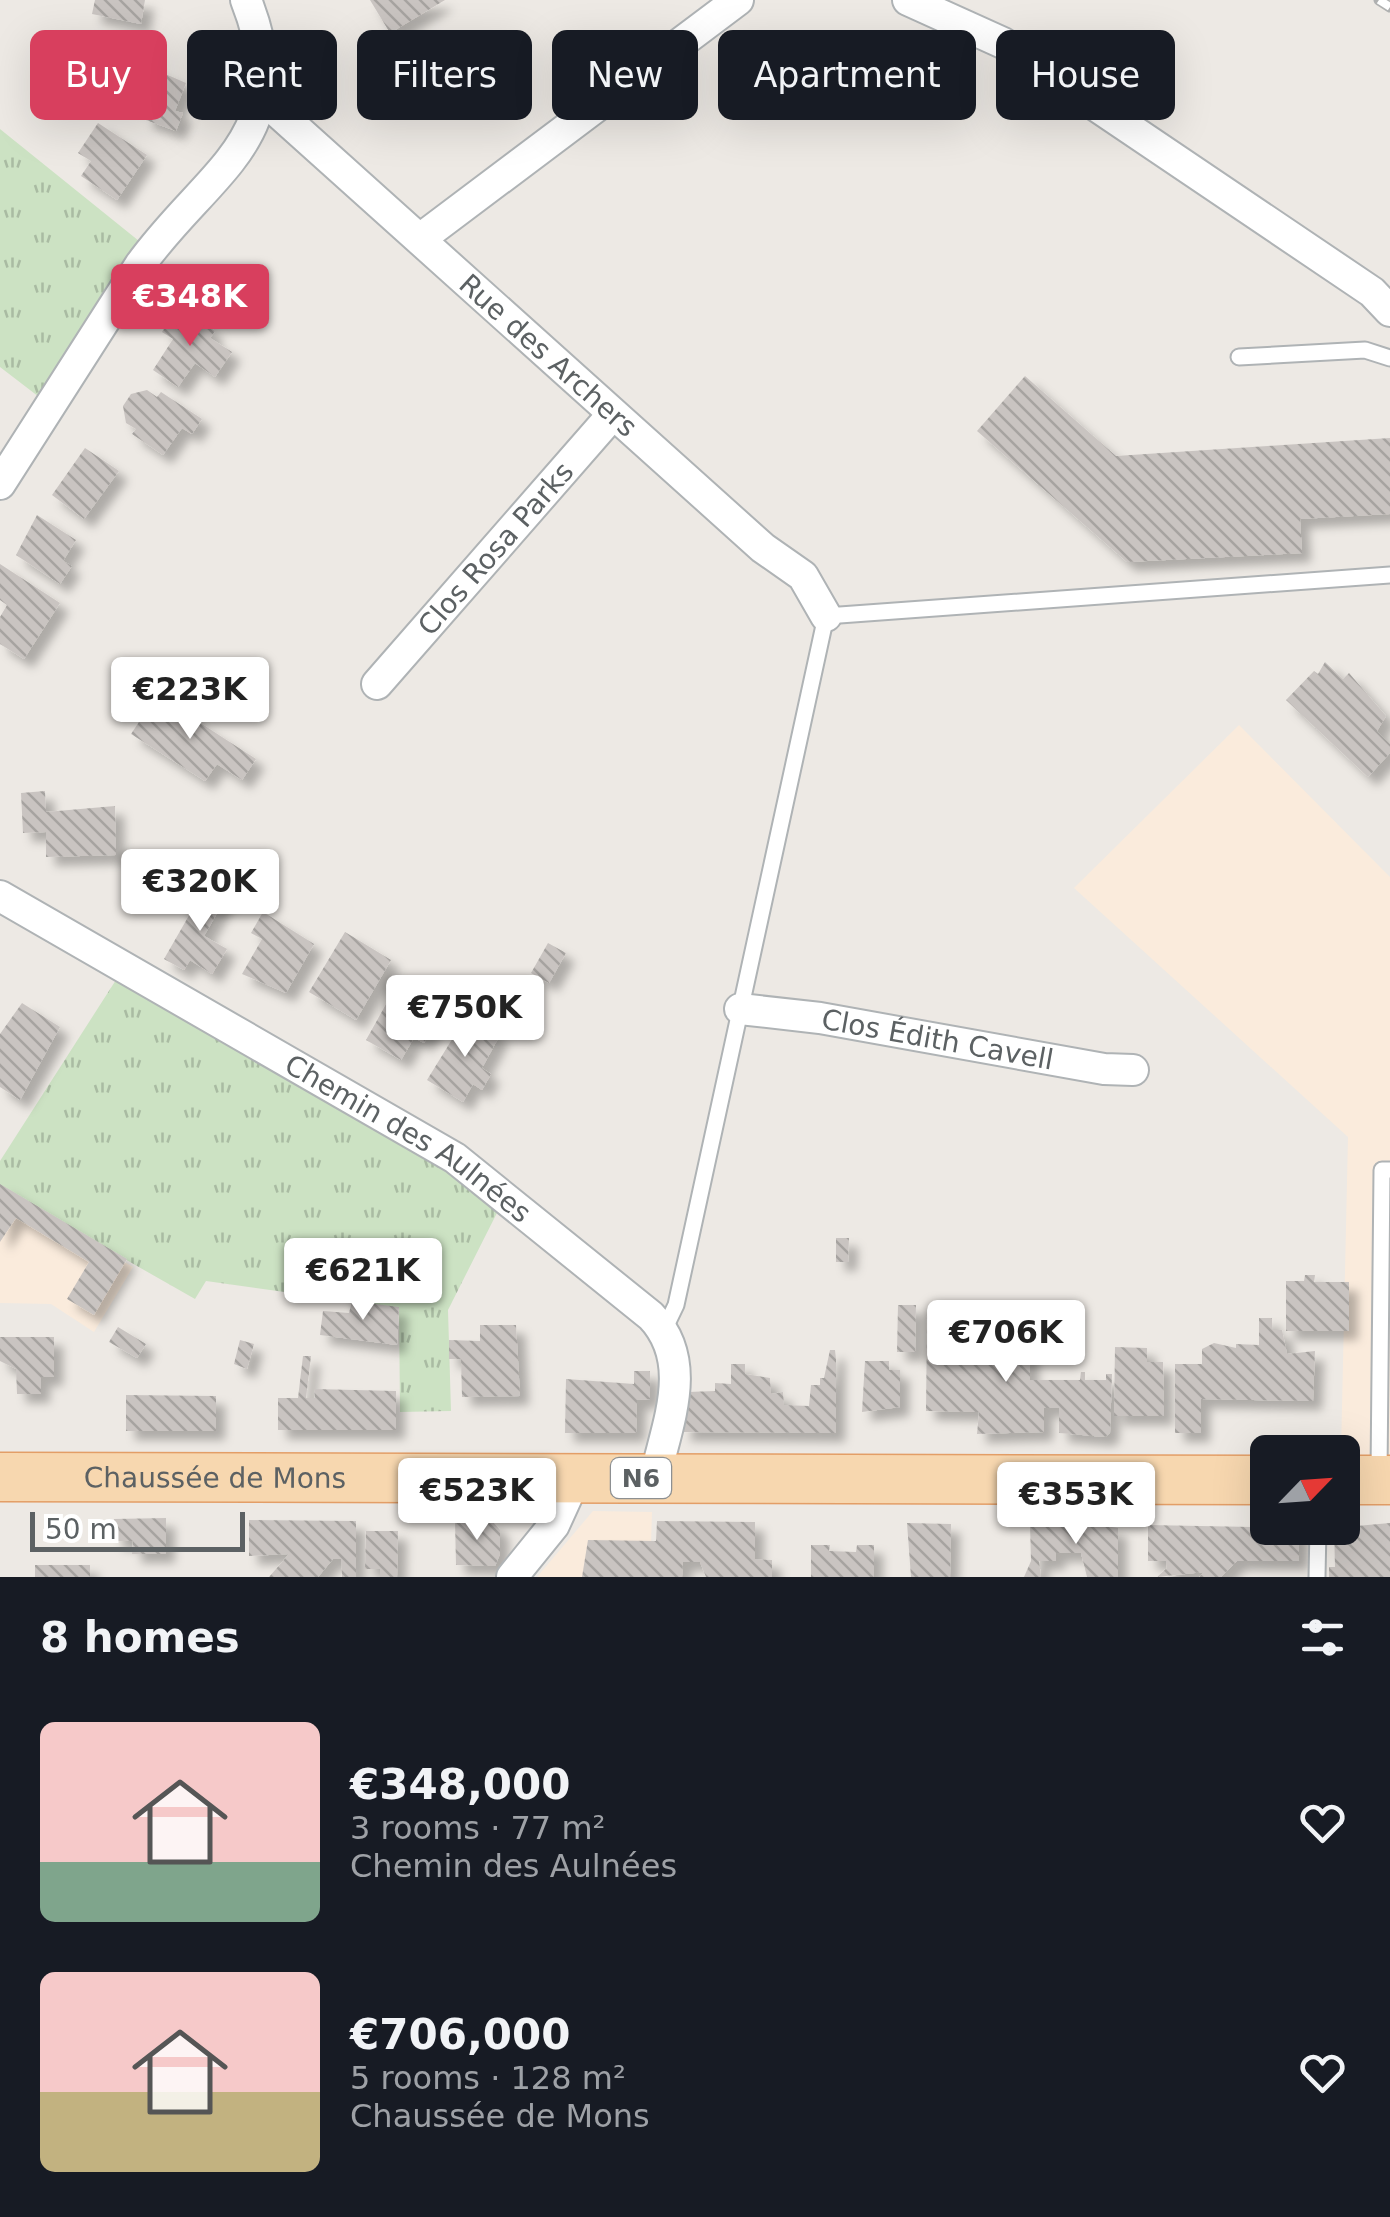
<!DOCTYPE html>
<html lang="en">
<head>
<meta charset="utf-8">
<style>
  body { margin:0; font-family:"DejaVu Sans",sans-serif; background:#242831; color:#f1f3f6; height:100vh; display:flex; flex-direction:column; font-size:38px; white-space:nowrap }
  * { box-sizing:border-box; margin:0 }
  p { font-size:32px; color:#9ea1a6 }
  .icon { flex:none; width:55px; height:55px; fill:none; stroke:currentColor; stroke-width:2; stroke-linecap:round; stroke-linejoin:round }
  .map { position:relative; height:1577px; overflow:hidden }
  .details { display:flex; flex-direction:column; background:#171b24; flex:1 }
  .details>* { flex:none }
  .top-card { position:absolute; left:30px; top:30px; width:1330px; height:90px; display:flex; gap:20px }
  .needle { width:65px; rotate:65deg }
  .tools { position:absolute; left:1250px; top:1435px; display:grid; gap:20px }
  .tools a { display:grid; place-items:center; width:110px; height:110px; border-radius:15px; background:#171b24; box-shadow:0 10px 40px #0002; font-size:50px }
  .scale { position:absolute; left:30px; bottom:25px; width:215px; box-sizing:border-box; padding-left:10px; border:5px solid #5c6163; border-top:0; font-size:28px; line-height:35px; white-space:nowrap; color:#5c6163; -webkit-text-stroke:8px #fff; paint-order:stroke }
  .price { position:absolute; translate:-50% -85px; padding:0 22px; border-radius:10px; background:#fff; color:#222; font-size:32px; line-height:65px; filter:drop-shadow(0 2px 5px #0008) }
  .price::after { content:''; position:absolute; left:50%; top:60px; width:30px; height:22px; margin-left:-15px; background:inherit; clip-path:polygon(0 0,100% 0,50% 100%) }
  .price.on { background:#d83f5e; color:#fff }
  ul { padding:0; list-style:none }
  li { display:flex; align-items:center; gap:30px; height:250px; padding:0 40px }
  li span { display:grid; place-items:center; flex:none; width:280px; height:200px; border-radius:15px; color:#555 }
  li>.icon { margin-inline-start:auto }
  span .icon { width:120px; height:120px; fill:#fffc; stroke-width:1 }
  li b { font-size:42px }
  h2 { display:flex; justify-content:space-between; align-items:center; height:120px; padding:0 40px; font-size:42px }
  .chip { padding:0 35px; border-radius:15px; background:#171b24; box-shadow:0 10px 40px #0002; font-size:35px; line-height:90px }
  .chip.on { background:#d83f5e; color:#fff }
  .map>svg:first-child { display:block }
  .commercial { fill:#faebdc }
  .grass { fill:url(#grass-tufts) }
  .building { fill:url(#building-back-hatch); filter:url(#shadow) }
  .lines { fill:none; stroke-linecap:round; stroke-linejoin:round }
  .lane-casing { stroke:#afb3b5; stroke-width:19 }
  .street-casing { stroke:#afb3b5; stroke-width:34 }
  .primary-casing { stroke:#e39e67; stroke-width:51 }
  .lane { stroke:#fff; stroke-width:15 }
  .street { stroke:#fff; stroke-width:30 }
  .primary { stroke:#f7d7af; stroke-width:48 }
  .rail-casing { stroke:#b0b1b1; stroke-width:11 }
  .rail { stroke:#fff; stroke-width:8; stroke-dasharray:22; stroke-linecap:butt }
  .labels { text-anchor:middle; stroke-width:9; stroke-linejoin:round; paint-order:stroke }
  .shield { fill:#fff; stroke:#8d9092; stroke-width:2.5 }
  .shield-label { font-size:25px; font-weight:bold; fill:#5c6163 }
  .street-label { font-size:28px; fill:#5c6163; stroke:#fff }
</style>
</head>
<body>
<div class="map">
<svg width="1390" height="1577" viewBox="0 0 1390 1577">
  <defs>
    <pattern id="grass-tufts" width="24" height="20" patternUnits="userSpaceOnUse" patternTransform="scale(2.5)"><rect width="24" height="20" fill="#cce2c3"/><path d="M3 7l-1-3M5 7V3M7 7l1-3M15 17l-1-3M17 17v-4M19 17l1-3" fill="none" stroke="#a9bba2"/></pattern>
    <pattern id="building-back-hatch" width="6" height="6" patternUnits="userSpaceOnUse" patternTransform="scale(2.5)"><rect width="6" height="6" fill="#c9c4c1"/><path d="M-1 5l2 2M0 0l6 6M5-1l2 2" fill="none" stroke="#a6a3a0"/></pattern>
    <filter id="shadow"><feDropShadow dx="9" dy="9" stdDeviation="5" flood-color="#0004"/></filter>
  </defs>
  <rect width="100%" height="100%" fill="#ede9e4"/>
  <path class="commercial" d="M1239 725 1390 877V1457H1343L1341 1452 1348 1137 1074 888Z
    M0 1188 133 1267 94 1332 51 1304 0 1303Z
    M593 1511 652 1512 650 1577H537Z"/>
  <path class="grass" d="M0 129 139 241 43 400 0 367Z
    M123 969 505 1197 448 1310 451 1411 400 1412 399 1308 206 1281 195 1299 0 1188V1161Z"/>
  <path class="building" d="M95 0H145L141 24 92 14Z
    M370 0H445L390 33Z
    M110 50 186 83 175 111 183 113 176 131 143 119 147 108 95 89Z
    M98 123 147 155 117 200 81 176 91 161 78 153Z
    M179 306 215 331 210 338 232 352 215 377 195 363 178 387 153 370 173 339 162 332Z
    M1025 376 1116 456 1390 438V514L1300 519 1302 553 1127 562 977 431Z
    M147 390 157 397 161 392 202 419 192 434 182 428 163 455 132 434 136 429 126 423 123 406 131 394Z
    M85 448 119 471 84 519 52 495Z
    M37 515 76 540 63 561 72 566 60 584 16 555Z
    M0 564 60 603 24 659 0 644V617L7 605 0 600Z
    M1325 662 1343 679 1349 673 1386 716 1377 731 1390 744V753L1368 777 1286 700 1314 671 1318 674Z
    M157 695 256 759 242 780 217 764 205 781 131 734Z
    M45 791 46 812 115 806 116 855 46 857V832L23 833 21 793Z
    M216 880 231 889 204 936 227 949 212 974 190 960 184 970 164 959 195 905 201 908Z
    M263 912 314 944 286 993 242 974 262 939 251 933Z
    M345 932 391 960 356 1020 309 992Z
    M548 943 566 953 549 983 531 973Z
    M395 988 441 1014 424 1043 414 1038 401 1060 366 1040Z
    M22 1003 60 1027 20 1100 0 1087V1034Z
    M467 1015 500 1035 482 1068 491 1074 482 1090 473 1084 463 1102 427 1080Z
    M0 1184 127 1259 94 1315 67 1299 89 1262 16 1218 0 1242Z
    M836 1238H849L848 1262H836Z
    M1305 1275H1315L1314 1282H1349V1331H1286V1281H1304Z
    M352 1301 399 1307 397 1345 320 1335 323 1311 349 1313Z
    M898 1305H916L915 1352H897Z
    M927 1316 979 1317V1337H986V1358H1001L1004 1365H1013V1340L1026 1338 1030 1344V1380H1080L1081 1372H1085V1380H1106V1374H1112L1110 1433 1105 1437 1059 1433V1408H1044V1432L977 1434 979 1412 926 1411Z
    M1259 1318H1272V1330H1282L1287 1354 1315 1351 1313 1401 1201 1399V1433H1175V1364H1202V1349L1214 1343 1236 1348V1344L1259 1345Z
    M480 1325H516L520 1396 462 1397 461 1359H449V1340L480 1341Z
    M118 1327 146 1344 137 1358 109 1342Z
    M0 1337H54V1377H41V1394H17L16 1369 0 1361Z
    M240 1340 254 1344 247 1369 234 1364Z
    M1115 1347 1147 1348V1362H1163L1164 1416H1114Z
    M830 1350H835L836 1359V1433L681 1432 688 1392 715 1391V1383L731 1384V1364H745V1374L770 1378 771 1394 783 1392 784 1405 809 1406 811 1385H820V1378H824Z
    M303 1356H311L306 1398H315L314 1389 396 1391V1430H278V1398H298Z
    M865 1361H889V1370H900V1407L862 1412Z
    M634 1371H650V1399L637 1400 636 1433H565L566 1379 634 1384Z
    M126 1395 216 1396V1431H126Z
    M166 1518V1554H132L133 1541H114V1519Z
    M249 1520 356 1521V1577H342L341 1559H333L318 1577H269L289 1554 249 1556Z
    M455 1521 493 1522 500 1530V1554L495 1566 456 1565Z
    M657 1521 755 1522V1559L772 1560V1577H706L700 1562H683L682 1577H582L588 1540 656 1541Z
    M1081 1522 1118 1528V1577H1087L1081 1553H1056V1561H1039L1041 1577H1024L1031 1561 1030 1524Z
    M907 1523 951 1524 950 1577H911Z
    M1390 1523V1577H1329V1567H1335L1334 1528Z
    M1148 1525 1299 1528V1561H1237L1221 1577H1199L1204 1572 1157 1577 1167 1568 1166 1561H1148Z
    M366 1531H398L397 1577H380V1569H365Z
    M811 1545H830L829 1551 856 1552 857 1545H874V1577H811Z
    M35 1565H90V1577H35Z"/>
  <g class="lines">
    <defs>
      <path id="lane" d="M1239 357 1365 350 1390 358
        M664 1330 676 1305 826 616 1390 575
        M1379 1473 1382 1170H1390
        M1317 1577 1318 1528"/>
      <g id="street">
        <path d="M908 0 1003 43 1372 292 1390 311"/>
        <path id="s1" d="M262 98 763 548 803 576 826 616"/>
        <path d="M420 239 738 0"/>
        <path d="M0 484 140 265C210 168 300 137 246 0"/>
        <path id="s2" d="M377 684 613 414"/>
        <path id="s3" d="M0 896 455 1158 651 1316C695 1362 667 1423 655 1478"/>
        <path id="s4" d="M740 1009 820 1018 1104 1069 1133 1070"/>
        <path d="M512 1577 554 1525 575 1479"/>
      </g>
      <g id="primary">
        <path id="s5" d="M0 1477 1268 1480"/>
        <path d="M1342 1480H1390"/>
      </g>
    </defs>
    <use href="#lane" class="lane-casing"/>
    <use href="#street" class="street-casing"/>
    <use href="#primary" class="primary-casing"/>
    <use href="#lane" class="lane"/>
    <use href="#street" class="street"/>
    <use href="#primary" class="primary"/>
    <defs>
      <path id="rail" d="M1379 0 1390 7"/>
    </defs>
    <use href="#rail" class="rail-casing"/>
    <use href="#rail" class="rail"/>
  </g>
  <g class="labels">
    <rect class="shield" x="611" y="1458" width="60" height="40" rx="8"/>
    <g class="shield-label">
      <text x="641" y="1487">N6</text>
    </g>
    <g class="street-label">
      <text dy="10" stroke="none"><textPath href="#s1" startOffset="385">Rue des Archers</textPath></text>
      <text dy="10" stroke="none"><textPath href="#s2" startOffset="180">Clos Rosa Parks</textPath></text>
      <text dy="10" stroke="none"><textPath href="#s4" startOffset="200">Clos Édith Cavell</textPath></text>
      <text dy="10" stroke="none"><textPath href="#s3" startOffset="475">Chemin des Aulnées</textPath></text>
      <text dy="10" stroke="none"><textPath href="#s5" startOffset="215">Chaussée de Mons</textPath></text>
    </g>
  </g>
</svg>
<div class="tools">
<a><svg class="needle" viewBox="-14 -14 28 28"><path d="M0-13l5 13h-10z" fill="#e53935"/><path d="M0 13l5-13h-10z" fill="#9ea1a6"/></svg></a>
</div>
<div class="scale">50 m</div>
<b class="price on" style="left:190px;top:349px">€348K</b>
<b class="price" style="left:190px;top:742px">€223K</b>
<b class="price" style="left:200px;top:934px">€320K</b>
<b class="price" style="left:465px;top:1060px">€750K</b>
<b class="price" style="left:363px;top:1323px">€621K</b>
<b class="price" style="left:1006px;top:1385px">€706K</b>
<b class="price" style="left:477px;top:1543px">€523K</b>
<b class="price" style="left:1076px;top:1547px">€353K</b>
<div class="top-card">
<a class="chip on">Buy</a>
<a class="chip">Rent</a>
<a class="chip">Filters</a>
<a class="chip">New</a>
<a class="chip">Apartment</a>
<a class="chip">House</a>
</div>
</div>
<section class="details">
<h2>8 homes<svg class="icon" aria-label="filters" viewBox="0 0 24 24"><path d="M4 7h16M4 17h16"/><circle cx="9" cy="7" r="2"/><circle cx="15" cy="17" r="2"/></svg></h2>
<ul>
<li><span style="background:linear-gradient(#f6c9c9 70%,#7fa58c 0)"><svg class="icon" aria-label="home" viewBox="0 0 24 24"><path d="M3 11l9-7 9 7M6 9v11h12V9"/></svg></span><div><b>€348,000</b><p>3 rooms · 77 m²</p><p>Chemin des Aulnées</p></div><svg class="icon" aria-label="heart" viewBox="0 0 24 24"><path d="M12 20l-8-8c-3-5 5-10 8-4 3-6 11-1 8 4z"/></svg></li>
<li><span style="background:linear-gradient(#f6c9c9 60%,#c2b280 0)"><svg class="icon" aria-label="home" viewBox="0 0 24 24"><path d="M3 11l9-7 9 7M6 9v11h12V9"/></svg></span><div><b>€706,000</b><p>5 rooms · 128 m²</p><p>Chaussée de Mons</p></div><svg class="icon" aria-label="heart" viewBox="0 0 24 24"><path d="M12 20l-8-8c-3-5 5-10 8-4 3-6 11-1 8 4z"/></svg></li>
</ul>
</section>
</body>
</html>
